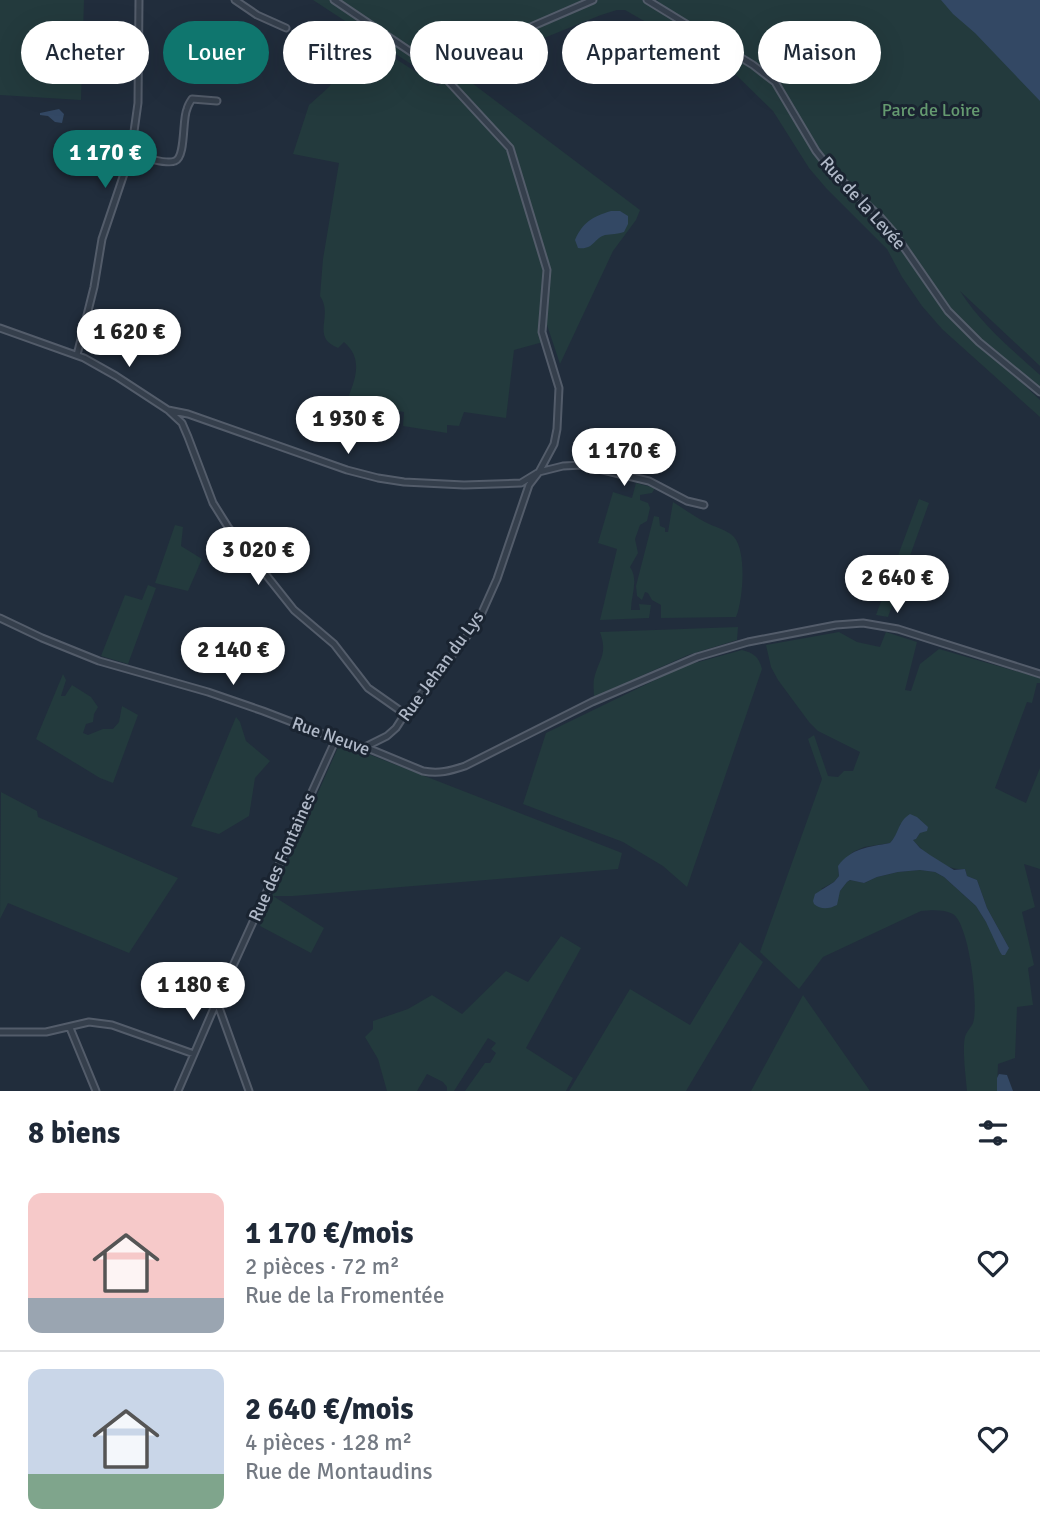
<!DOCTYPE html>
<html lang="fr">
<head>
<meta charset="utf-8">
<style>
  body { margin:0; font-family:Signika,sans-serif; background:#f6f6f7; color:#1f2937; height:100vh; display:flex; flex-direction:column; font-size:26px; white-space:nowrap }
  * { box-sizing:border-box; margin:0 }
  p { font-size:23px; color:#747a83 }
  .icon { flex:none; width:38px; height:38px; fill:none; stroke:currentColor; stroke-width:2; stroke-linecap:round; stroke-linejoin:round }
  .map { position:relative; height:1091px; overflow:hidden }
  .side { display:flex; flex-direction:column; background:#fff; flex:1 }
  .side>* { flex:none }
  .guide { position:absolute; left:21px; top:21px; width:999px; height:63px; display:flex; gap:14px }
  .price { position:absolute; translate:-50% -60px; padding:0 16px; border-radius:24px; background:#fff; color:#222; font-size:23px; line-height:46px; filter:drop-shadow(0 2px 4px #0008) }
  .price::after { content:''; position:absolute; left:50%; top:42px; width:21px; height:16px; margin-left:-10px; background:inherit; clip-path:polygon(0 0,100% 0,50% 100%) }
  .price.on { background:#0f766e; color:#fff }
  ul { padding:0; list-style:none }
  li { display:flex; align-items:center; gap:21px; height:175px; padding:0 28px }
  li+li { border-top:2px solid #e0e1e3 }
  li span { display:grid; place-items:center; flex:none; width:196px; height:140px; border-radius:14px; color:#555 }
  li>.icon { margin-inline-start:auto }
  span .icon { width:84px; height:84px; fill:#fffc; stroke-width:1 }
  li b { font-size:30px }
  h2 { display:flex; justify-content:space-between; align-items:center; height:84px; padding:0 28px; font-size:30px }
  .tag { padding:0 24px; border-radius:32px; background:#fff; box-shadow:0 7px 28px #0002; font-size:24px; line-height:63px }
  .tag.on { background:#0f766e; color:#fff }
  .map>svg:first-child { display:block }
  .green { fill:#233a3d; fill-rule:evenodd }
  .water { fill:#334864 }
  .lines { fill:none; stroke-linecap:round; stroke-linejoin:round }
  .minor-casing { stroke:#535c6a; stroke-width:9 }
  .minor { stroke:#353f4c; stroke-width:5 }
  .labels { text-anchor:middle; stroke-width:6; stroke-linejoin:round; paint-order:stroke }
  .park-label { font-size:18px; fill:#659a70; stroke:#1a2431 }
  .street-label { font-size:18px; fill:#b0b9c8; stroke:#1a2431 }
</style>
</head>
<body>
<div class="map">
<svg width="1040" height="1091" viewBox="0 0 1040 1091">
  <rect width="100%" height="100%" fill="#212d3c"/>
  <path class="green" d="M0 0H84L81 100 0 95Z
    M313 0H330L438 72 434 79Z
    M339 0H585C564 10 542 20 520 29 494 40 468 49 447 67L438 66 431 62Z
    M598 0H642L680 23 657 0H1040V366L960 291C981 324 1011 349 1040 375V391L980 340 951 311 908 249 826 161 808 145 830 173 888 232 944 309 1040 400V417L942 329 922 306 902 277 887 249 826 188 809 168 773 111 733 72 724 67 625 10H617L601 15 472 67 459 73 453 71 456 67 471 56Z
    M359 38H363L438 86 443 81 508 147 545 271 539 333 543 342 514 350 506 418 464 412 459 426 447 425V433L403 426 404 412 346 403C354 382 365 360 344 342L338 348C310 337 334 316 320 296L323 259 339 163 293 154 309 105 329 87Z
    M448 76 464 77 640 210 636 220 613 251 560 364 546 322 550 271 512 145Z
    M636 483 655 488 652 493 640 495V500L648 503 650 508 647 521 640 525 635 539 638 553 630 567C639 580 631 595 631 610H640L639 604 651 605 649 618 600 620 617 549 598 543 613 492 632 498Z
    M919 499 929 503 888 617 876 615Z
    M673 502C684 509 694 516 705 522 714 527 728 530 734 537 747 552 743 600 736 617L661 618V605L652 600 648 593 645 592 642 600 637 596 636 586 654 516 659 517 660 526 665 528V532H668Z
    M175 525 183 527 181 546 202 559 188 591 155 583Z
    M148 585 156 588 128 664 101 656 125 595 142 600Z
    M738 627 737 640 688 655 594 697C594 692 593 685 594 679 599 658 608 655 600 632Z
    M839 632 857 642 880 647 886 632 917 642 905 690 911 691 920 664 939 649 1040 678V683H1037L1032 703 1027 702 995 788 1026 803 1040 768V869L1024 864 1035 907 1022 912 1034 965 1028 968 1033 1005 1017 1007 1015 1058 998 1064 997 1091H967C966 1078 962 1049 965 1037 966 1032 971 1028 973 1023 979 1005 969 924 953 914 944 909 931 910 921 911L823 957 799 989 760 952 822 779 808 739 814 735 828 776 838 777 844 771H853L860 752 818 731 809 722 778 680 771 667 766 645ZM900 824 920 833 916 839 913 840C925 854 945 871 965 869L967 876 977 880 987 908 1009 948 986 922 976 906 944 877 935 872 920 870 898 872 877 877 864 883 851 880 847 882 840 891 821 889 834 882 839 876 838 866 853 852 864 847 890 843 899 832Z
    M742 650C754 653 759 657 762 669L687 887 663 866 623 842 523 804 546 733 684 666Z
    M63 674 66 680 61 696H65L72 685 91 697 98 707 94 714 93 722 86 724 83 733 88 735 103 729H113L119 722 122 706 138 715 113 783 100 778 36 739Z
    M236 717 240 722 246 741 270 761 255 778 249 816 219 834 191 826Z
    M340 743 622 853 618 869 293 896H273L324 928 311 953 260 926 272 896Z
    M1 792 37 811 38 817 178 878 129 953 8 903 0 919Z
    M561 936 581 948 526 1048 573 1078 566 1091H465L485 1063H490L496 1053 491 1049 496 1043 488 1038 454 1091H447V1087L443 1082 427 1074 417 1091H387L378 1059 365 1037 373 1029V1021L408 1009 432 995 462 1014 506 971 528 982Z
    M740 942 763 962 686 1091H569L630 989 690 1025Z
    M803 995 870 1091H751Z"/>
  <path class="water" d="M941 0H1040V101L975 33 953 14Z
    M59 109 64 114 62 123 55 122 48 116 40 115V113Z
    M611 211H620L628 216V224L624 232C618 234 611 234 605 235 593 239 594 250 578 248L575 240C583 222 592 217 611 211Z
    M910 814 917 817 928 827 927 831 920 833 916 839 913 840 920 848 930 855 954 870 965 869 967 876 977 880 987 908 1009 948 1005 955H1002L1000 952 986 922 976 906 944 877 935 872 920 870 898 872 877 877 864 883 850 880 847 882 840 891 837 905C829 909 821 910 814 904L813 901 815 894 834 882 839 876 838 866C851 848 869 847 890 843 899 834 898 821 910 814Z
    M999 1074 1007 1075 1013 1091H997V1078Z"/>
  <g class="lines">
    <defs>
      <path id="minor" d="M235 0 257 15 286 28
        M334 0 439 71 447 72 458 62 473 52 593 0
        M647 0 753 65 775 82 816 151 831 170 880 217 894 233 948 311 979 342 1040 392
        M131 153C140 156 166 165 175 161 186 157 182 119 187 109 188 105 190 102 192 99L217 101
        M0 328 84 358 116 376 168 410 182 423 188 437 213 503 228 527 294 610 334 644 368 688 405 714
        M77 355 94 287 102 239 131 153 138 103 139 0
        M168 410 188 414 347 470 378 478 404 482 464 485 521 483 539 472 563 466 582 465 649 481 687 501 704 505
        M0 618 42 638 99 661 208 692 263 711 336 739 365 747 423 771C439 774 450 771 465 766L592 702 697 657 748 642 836 625 863 623 898 629 1040 674
        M365 747 387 736 396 728 405 714 463 642 480 617 497 579 529 485 539 472 554 444 557 429 559 388 542 332 547 270 510 148 439 71
        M217 1002 249 1091
        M70 1028 96 1091
        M0 1032H46L89 1022 112 1025 194 1054
        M178 1091 217 1001 336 739"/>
    </defs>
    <use href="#minor" class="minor-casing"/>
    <use href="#minor" class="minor"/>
  </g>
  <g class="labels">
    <g class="park-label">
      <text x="931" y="116">Parc de Loire</text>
    </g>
    <g class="street-label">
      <text transform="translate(863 203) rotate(48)" y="6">Rue de la Levée</text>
      <text transform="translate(441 666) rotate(-54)" y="6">Rue Jehan du Lys</text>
      <text transform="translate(331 736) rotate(20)" y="6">Rue Neuve</text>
      <text transform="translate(282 857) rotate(-66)" y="6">Rue des Fontaines</text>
    </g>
  </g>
</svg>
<b class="price on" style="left:105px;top:190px">1 170 €</b>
<b class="price" style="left:129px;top:369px">1 620 €</b>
<b class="price" style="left:348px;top:456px">1 930 €</b>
<b class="price" style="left:624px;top:488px">1 170 €</b>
<b class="price" style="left:258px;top:587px">3 020 €</b>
<b class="price" style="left:897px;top:615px">2 640 €</b>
<b class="price" style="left:233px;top:687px">2 140 €</b>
<b class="price" style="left:193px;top:1022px">1 180 €</b>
<div class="guide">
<a class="tag">Acheter</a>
<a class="tag on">Louer</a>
<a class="tag">Filtres</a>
<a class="tag">Nouveau</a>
<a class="tag">Appartement</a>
<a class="tag">Maison</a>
</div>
</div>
<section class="side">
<h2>8 biens<svg class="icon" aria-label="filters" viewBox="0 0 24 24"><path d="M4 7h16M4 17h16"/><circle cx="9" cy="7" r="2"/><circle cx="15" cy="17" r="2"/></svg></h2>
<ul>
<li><span style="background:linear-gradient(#f6c9c9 75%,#9aa5b1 0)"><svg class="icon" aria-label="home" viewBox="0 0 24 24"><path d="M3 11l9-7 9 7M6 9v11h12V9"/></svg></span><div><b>1 170 €/mois</b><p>2 pièces · 72 m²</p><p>Rue de la Fromentée</p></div><svg class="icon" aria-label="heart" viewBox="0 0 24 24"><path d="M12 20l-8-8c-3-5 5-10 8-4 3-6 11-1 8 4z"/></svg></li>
<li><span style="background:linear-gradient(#c9d6e8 75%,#7fa58c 0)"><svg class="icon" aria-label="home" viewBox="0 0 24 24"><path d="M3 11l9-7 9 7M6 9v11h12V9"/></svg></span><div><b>2 640 €/mois</b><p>4 pièces · 128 m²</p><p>Rue de Montaudins</p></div><svg class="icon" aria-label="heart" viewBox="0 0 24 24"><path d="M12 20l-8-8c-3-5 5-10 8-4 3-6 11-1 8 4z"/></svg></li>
</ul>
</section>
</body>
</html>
